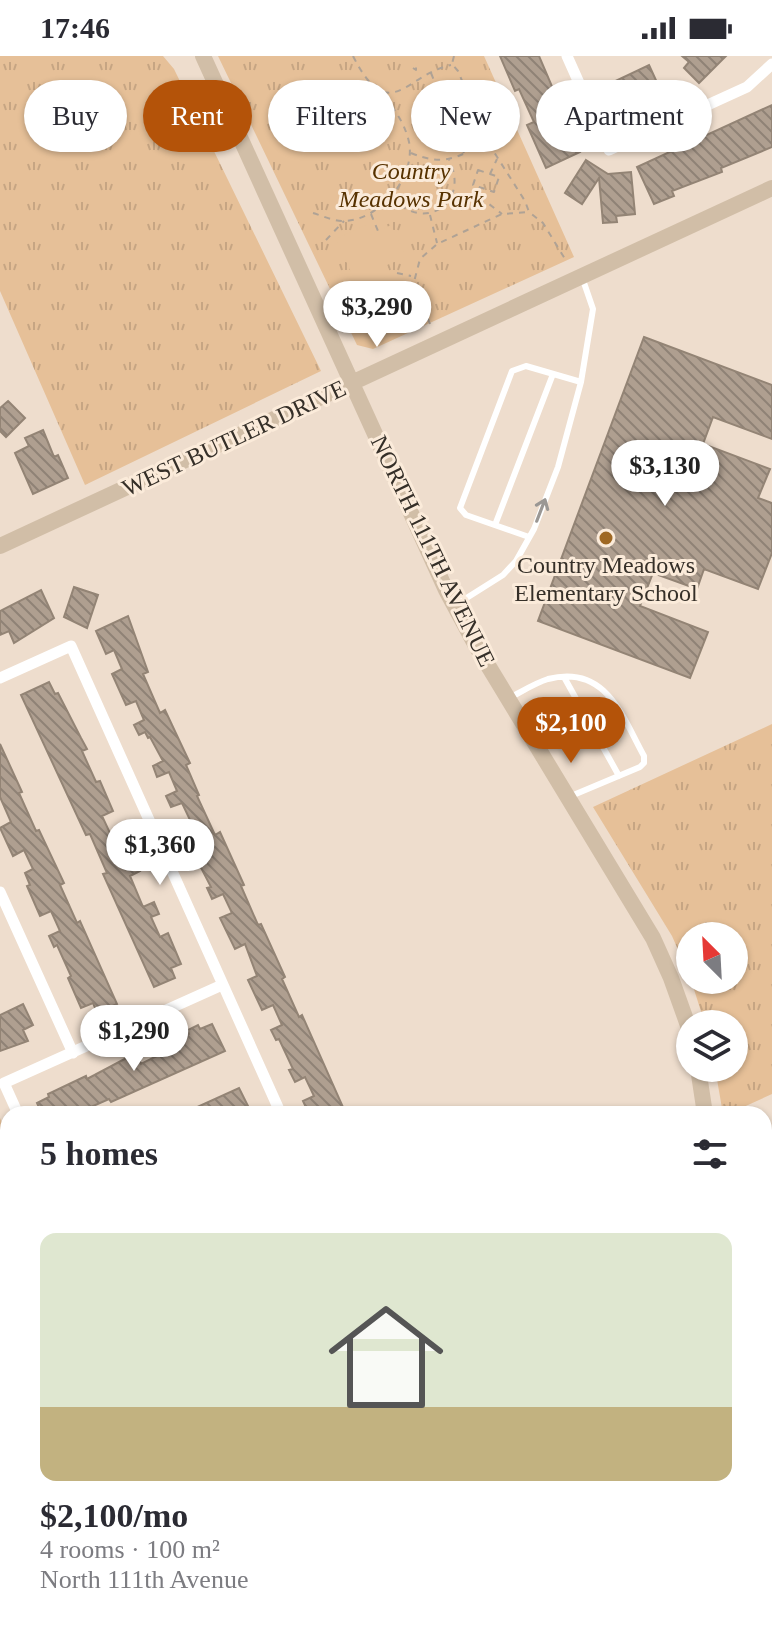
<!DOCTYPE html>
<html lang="en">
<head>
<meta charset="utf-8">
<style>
  body { margin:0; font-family:"Times New Roman",serif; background:#f2f2f3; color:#2b2b33; height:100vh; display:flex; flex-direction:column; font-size:30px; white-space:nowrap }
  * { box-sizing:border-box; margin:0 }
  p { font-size:26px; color:#7c7c81 }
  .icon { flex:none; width:44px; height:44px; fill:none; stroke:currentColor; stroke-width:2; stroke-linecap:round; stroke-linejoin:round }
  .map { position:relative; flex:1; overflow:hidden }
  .panel { position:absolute; left:0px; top:1050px; width:772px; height:538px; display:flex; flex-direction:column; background:#fff; border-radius:24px 24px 0 0; box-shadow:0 2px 6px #0004 }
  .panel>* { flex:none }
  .guide { position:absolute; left:24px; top:24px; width:724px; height:72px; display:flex; gap:16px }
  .needle { width:52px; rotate:336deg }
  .tools { position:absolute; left:676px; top:866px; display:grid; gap:16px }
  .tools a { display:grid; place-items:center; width:72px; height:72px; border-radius:50%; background:#fff; box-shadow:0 2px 6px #0004; font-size:40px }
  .price { position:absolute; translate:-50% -68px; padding:0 18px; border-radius:28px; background:#fff; color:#222; font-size:26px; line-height:52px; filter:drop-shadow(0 2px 4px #0008) }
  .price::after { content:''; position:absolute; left:50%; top:48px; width:24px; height:18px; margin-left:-12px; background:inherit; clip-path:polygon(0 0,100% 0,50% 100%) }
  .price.selected { background:#b45309; color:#fff }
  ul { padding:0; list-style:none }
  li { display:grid; align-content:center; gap:16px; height:424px; padding:0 40px }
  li+li { border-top:2px solid #e1e1e2 }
  li span { display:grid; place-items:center; height:248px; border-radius:16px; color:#555 }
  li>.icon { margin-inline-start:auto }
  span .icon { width:144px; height:144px; fill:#fffc; stroke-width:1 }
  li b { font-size:34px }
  h2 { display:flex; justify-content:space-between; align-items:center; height:96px; padding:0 40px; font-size:34px }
  .pill { padding:0 28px; border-radius:36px; background:#fff; box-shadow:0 2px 6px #0004; font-size:28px; line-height:72px }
  .pill.selected { background:#b45309; color:#fff }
  .status { display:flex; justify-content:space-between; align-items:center; height:56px; padding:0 40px; background:#fff; direction:ltr }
  .status svg { height:22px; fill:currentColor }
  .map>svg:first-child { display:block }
  .grass { fill:url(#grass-tufts) }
  .garden { fill:#e6c098 }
  .building { fill:url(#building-back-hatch); stroke:#938475; stroke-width:2 }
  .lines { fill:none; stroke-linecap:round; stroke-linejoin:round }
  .path { stroke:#afa295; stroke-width:2; stroke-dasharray:6 6; stroke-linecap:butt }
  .lane { stroke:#fff; stroke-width:6 }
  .street { stroke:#fff; stroke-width:11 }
  .secondary { stroke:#d1bea7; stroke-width:16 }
  .oneway { stroke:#9a9794 }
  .poi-dot { fill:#9f6823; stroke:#fbebda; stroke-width:3 }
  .labels { text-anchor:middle; stroke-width:6; stroke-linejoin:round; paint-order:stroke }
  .park-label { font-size:24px; font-style:italic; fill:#573200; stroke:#fbebda }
  .street-label { font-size:24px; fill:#352f28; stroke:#fbebda }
  .poi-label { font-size:24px; fill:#352f28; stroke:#fbebda }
</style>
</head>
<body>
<div class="status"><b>17:46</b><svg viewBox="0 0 49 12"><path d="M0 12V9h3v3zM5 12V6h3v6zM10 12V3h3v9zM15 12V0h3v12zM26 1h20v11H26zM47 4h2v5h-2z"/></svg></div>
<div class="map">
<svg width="772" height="1587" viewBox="0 0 772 1587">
  <defs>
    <pattern id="grass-tufts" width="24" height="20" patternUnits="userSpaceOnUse" patternTransform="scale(2)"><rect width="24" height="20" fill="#e6c098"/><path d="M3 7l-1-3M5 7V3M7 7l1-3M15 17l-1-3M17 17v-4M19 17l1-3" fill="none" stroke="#c6a583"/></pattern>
    <pattern id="building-back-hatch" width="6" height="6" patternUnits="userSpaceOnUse" patternTransform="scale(2)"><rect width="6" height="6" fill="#af9f90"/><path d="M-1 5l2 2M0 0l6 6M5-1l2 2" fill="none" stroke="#8f8276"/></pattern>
  </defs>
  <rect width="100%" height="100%" fill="#eeddcd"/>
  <path class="grass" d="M0 0H163L174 13 321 315 85 429 0 235Z
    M218 0H484L574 201 373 293 357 289Z
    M772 668V1038L737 1054 723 1058 715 1012H734V968H705L691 924H734V880H690V921L672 880 593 751Z
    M0 1062 8 1080V1183L0 1171Z"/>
  <path class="garden" d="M366 169 370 179 391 169 406 201 387 209 391 219 359 234 336 183Z"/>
  <path class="building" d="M500 0H539L580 96 546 112 527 69 534 66 519 33 515 35Z
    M682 0H726L699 27 684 12 689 6Z
    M649 9 665 44 622 63 607 29Z
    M772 49V91L721 112 722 116 672 135 674 140 654 148 637 111Z
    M586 104 608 118 631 116 635 158 616 160 617 166 603 167 599 122 582 148 565 137Z
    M644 281 772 329V383L713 361 703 388 770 413 758 442 772 447V497L758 533 704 513 697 533 653 517 640 550 708 576 690 622 538 565Z
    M8 345 25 362 6 381 0 375V352Z
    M43 374 54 401 58 399 68 422 33 438 15 397 29 390 25 382Z
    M74 531 98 539 87 572 64 561Z
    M41 534 54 562 14 587 9 575 0 579V555Z
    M128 560 148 616 143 618 160 657 165 654 180 686 190 707 186 709 199 739 197 740 215 779 220 776 244 829 241 830 258 869 261 868 285 921 282 923 299 961 302 959 346 1058H309L303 1045 314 1040 305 1021 295 1026 289 1014 293 1013 279 983 276 984 271 974 282 969 273 949 262 954 248 924 257 920 245 888 235 893 220 862 232 857 223 838 212 843 207 832 211 831 180 771 191 766 182 747 171 751 166 740 177 735 169 716 157 721 153 710 163 705 150 681 148 682 145 676 139 679 134 669 144 664 136 645 126 649 112 618 122 613 114 594 106 598 96 575Z
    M49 626 55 638 58 637 81 682 87 693 82 695 96 726 100 725 113 755 102 760 116 790 126 785 140 815 130 820 143 851 154 846 159 858 151 861 160 881 168 877 181 908 171 912 175 922 154 931 103 818 107 817 90 778 86 779 21 639Z
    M0 688 22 736 19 737 36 775 39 774 64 827 60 829 77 867 80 865 117 948 97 957 93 947 81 952 68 922 71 920 57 889 54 891 49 880 60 875 51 855 40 860 27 830 30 829 25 817 33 813 24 794 13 800 0 772 11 766 0 741Z
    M23 948 33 969 23 974 28 985 0 995V959Z
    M212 968 225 995 111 1046 109 1043 75 1058H42L37 1047 49 1041 48 1038 86 1020 87 1023 136 997 141 1008 159 999 154 988 166 983 168 987 189 978 188 974 198 969 200 973Z
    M239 1032 249 1052 236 1058H182Z"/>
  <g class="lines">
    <path class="path" d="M353 0C389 71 405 19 451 9
      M454 0 452 8 458 15 487 85 525 145 529 156 543 167 565 203
      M413 12 416 14V10
      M431 17 464 97
      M445 48 465 40
      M451 63 471 54
      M411 97C443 110 457 103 486 85
      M478 114 499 121 494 136 473 129Z
      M490 118 497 103
      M455 138 489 148 502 158
      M392 141C423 178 471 147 449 104
      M313 157C323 160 333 165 344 165 380 164 416 121 409 86 404 64 391 48 376 32
      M371 158 378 175
      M430 159 437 187
      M326 184 344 165
      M397 217 411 220
      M430 268 414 226 420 203 437 188 502 158 529 156
      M0 1118 8 1125
      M240 1580 243 1587"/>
    <path class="lane" d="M495 469 553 318
      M529 481 466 459 460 452 512 315 526 310 581 326
      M457 548 503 519 516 505 534 473 558 411 581 326 593 253 582 221
      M564 621 619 720
      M509 642C521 636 535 627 548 623 606 608 622 660 644 700V707L640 711 571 740"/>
    <path class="street" d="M567 0 609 94 747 31 772 8
      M0 622 71 590 281 1058
      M0 836 73 997
      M18 1058 4 1027 222 929
      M362 1584 371 1580"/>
    <path class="secondary" d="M203 0 446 534 475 588 653 882 671 922 690 975
      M0 490 772 132
      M698 1012 705 1058
      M764 1374 772 1395"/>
  </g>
  <defs><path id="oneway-shaft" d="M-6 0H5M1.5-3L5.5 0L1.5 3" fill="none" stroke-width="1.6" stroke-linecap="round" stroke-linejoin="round" transform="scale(2)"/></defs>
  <use class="oneway" href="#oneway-shaft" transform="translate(541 454) rotate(-69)"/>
  <circle class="poi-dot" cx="606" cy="482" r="8"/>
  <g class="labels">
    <g class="park-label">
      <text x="411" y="123">Country<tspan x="411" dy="28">Meadows Park</tspan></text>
    </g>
    <g class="street-label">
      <text transform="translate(234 382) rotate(-25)" y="8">WEST BUTLER DRIVE</text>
      <text transform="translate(433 495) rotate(64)" y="8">NORTH 111TH AVENUE</text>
    </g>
    <g class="poi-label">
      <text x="606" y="517">Country Meadows<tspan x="606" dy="28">Elementary School</tspan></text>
    </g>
  </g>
</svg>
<div class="tools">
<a><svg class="needle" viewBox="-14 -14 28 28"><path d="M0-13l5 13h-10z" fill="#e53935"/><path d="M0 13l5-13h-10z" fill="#7c7c81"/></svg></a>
<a><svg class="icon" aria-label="layers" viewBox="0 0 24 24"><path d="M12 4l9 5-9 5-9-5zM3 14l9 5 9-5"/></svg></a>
</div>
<b class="price" style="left:377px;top:293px">$3,290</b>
<b class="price" style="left:665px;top:452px">$3,130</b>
<b class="price selected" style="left:571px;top:709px">$2,100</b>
<b class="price" style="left:160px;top:831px">$1,360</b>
<b class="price" style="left:134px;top:1017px">$1,290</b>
<div class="guide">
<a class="pill">Buy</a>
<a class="pill selected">Rent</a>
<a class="pill">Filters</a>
<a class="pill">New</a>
<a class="pill">Apartment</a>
</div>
<section class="panel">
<h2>5 homes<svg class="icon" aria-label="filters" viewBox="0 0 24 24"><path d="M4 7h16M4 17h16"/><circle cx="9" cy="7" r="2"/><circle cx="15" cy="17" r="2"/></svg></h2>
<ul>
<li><span style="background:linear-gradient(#dfe7d0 70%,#c2b280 0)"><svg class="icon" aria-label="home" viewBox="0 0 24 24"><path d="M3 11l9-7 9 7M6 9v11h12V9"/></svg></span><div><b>$2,100/mo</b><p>4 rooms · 100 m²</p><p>North 111th Avenue</p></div></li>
</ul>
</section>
</div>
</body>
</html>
